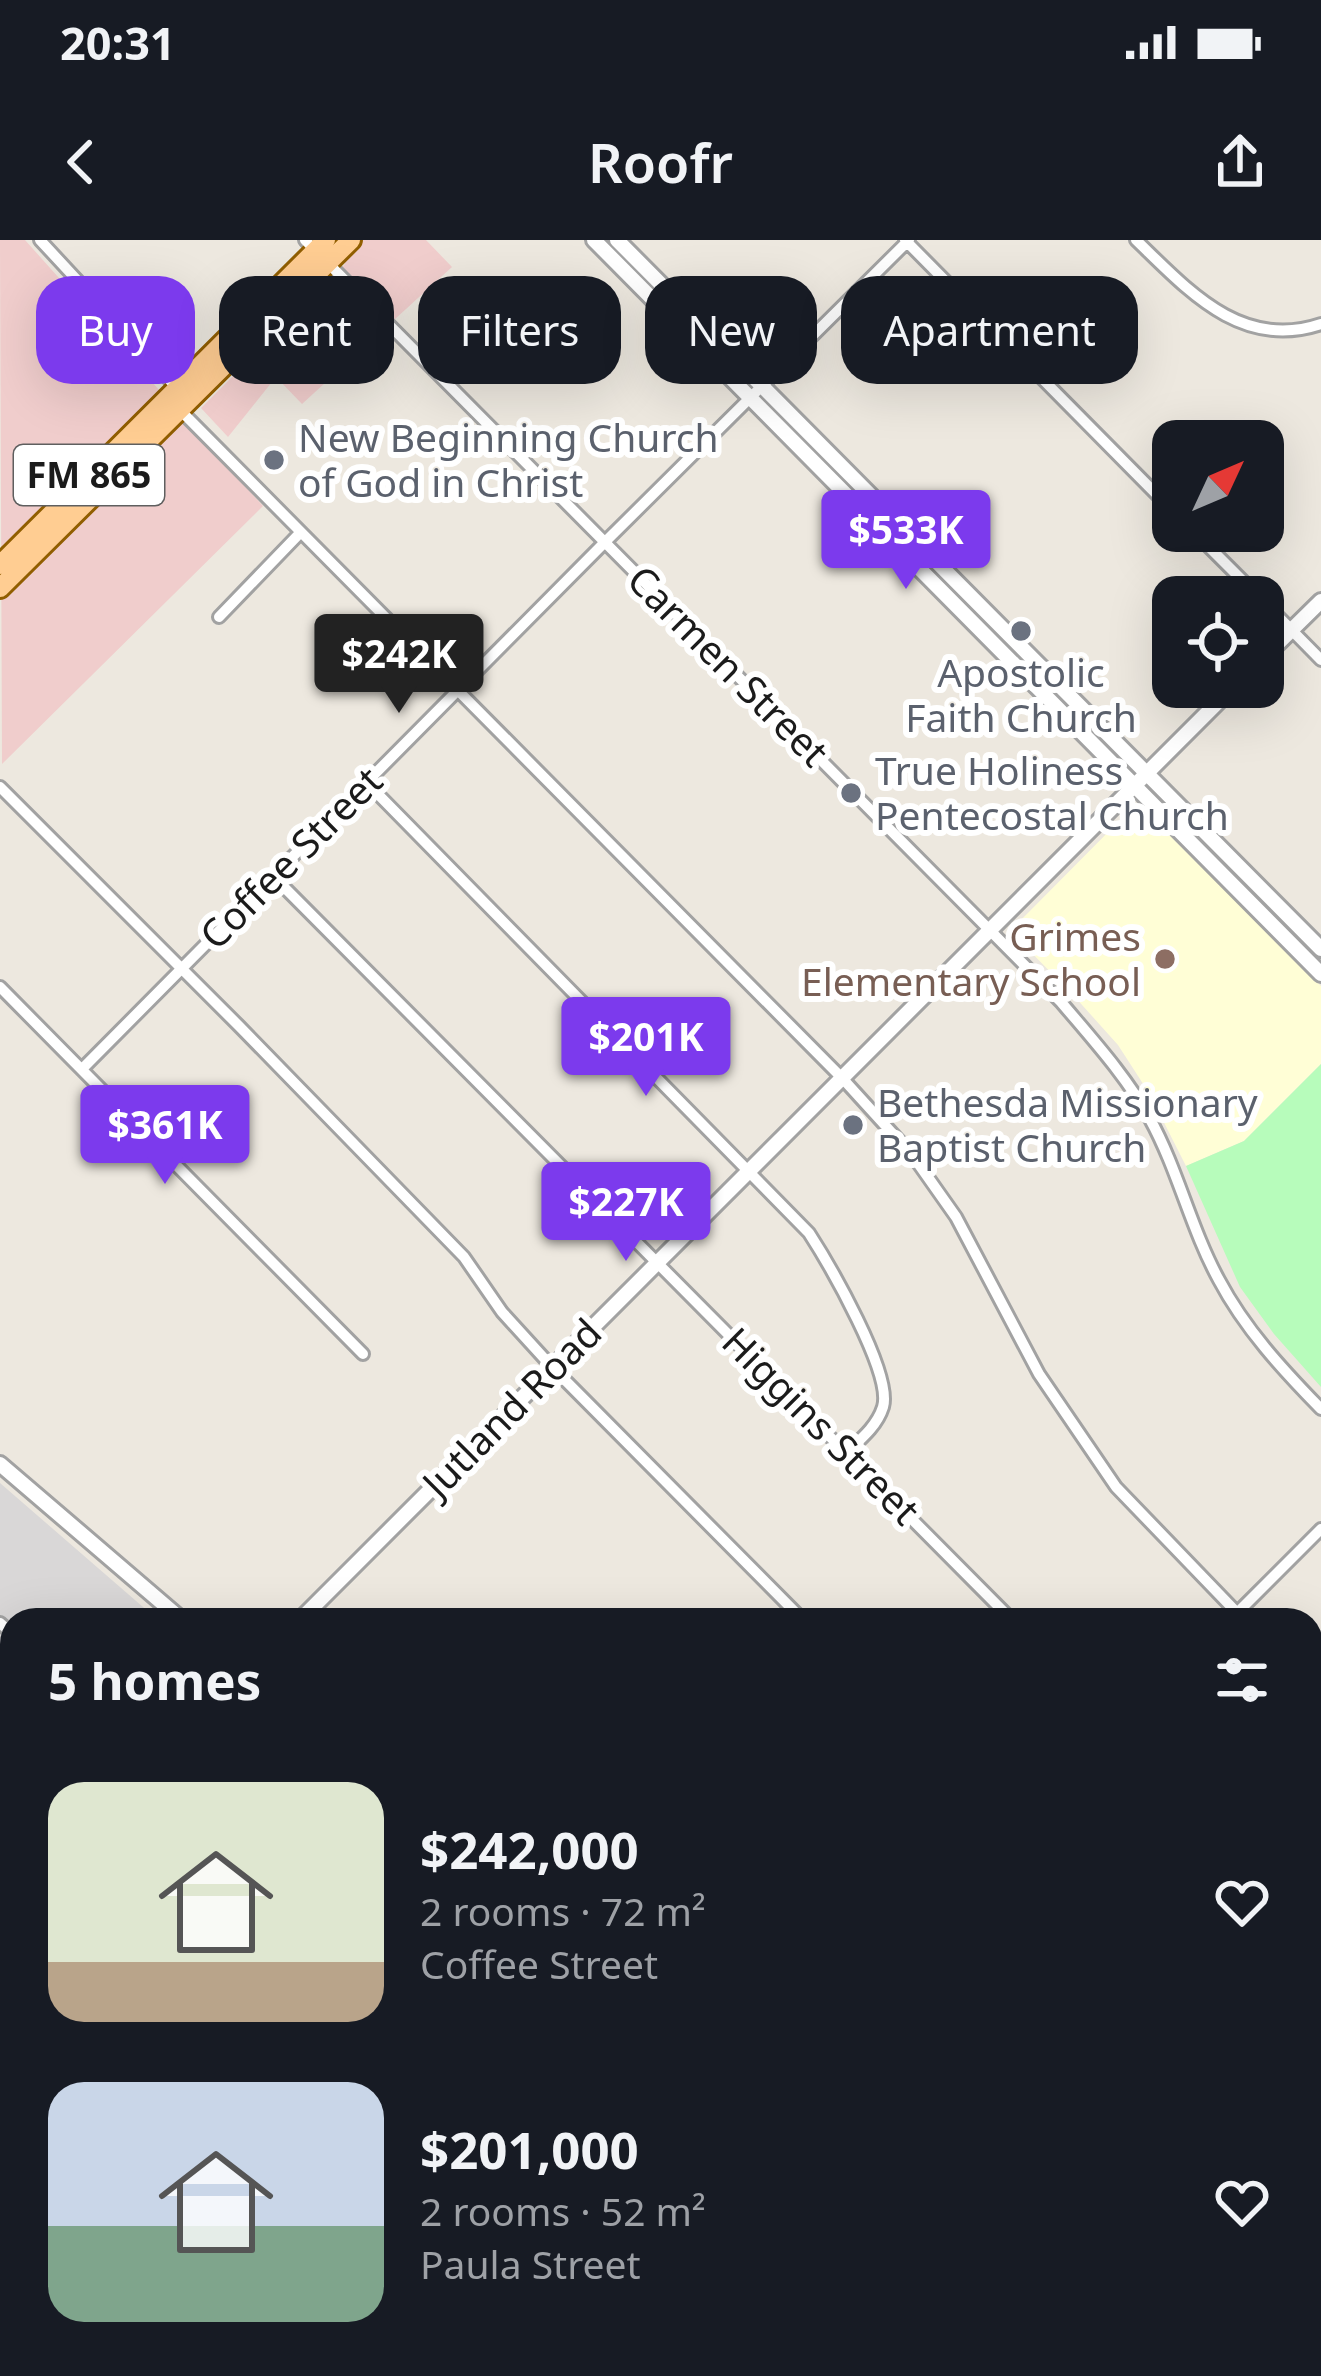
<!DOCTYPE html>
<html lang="en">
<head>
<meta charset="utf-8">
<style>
  body { margin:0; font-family:"Noto Sans",sans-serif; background:#242831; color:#f1f3f6; height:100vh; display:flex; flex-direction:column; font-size:45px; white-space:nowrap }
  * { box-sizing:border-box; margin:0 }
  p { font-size:39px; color:#9ea1a6 }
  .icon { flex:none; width:66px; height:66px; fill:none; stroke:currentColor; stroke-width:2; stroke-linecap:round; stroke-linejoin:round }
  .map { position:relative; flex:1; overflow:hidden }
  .panel { position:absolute; left:0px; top:1368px; width:1323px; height:768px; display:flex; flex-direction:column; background:#171b24; border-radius:36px 36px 0 0; box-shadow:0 12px 48px #0002 }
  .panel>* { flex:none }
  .hud { position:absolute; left:36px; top:36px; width:1251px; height:108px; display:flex; gap:24px }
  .needle { width:78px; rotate:46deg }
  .tools { position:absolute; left:1152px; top:180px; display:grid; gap:24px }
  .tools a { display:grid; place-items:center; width:132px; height:132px; border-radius:24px; background:#171b24; box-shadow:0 12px 48px #0002; font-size:60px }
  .price { position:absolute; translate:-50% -102px; padding:0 27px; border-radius:12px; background:#7c3aed; color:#fff; font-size:39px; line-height:78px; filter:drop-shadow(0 3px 6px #0008) }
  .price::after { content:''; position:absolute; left:50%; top:72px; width:36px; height:27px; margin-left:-18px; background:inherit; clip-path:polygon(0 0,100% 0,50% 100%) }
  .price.current { background:#222; color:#fff }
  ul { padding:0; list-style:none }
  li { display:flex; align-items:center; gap:36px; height:300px; padding:0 48px }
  li span { display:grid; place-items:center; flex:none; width:336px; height:240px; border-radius:36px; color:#555 }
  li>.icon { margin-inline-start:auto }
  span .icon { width:144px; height:144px; fill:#fffc; stroke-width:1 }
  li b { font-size:51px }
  h2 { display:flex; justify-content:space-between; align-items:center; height:144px; padding:0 48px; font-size:51px }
  .tag { padding:0 42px; border-radius:36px; background:#171b24; box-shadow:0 12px 48px #0002; font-size:42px; line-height:108px }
  .tag.current { background:#7c3aed; color:#fff }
  .status { display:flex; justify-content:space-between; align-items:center; height:84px; padding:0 60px; background:#171b24; direction:ltr }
  .status svg { height:33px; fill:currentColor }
  header { display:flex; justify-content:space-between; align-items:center; height:156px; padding:0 48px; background:#171b24; font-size:54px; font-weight:600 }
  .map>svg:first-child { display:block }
  .residential { fill:#d9d7d7 }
  .commercial { fill:#f0cdcc }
  .education { fill:#fffed6 }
  .religious { fill:#c9c9c9 }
  .park { fill:#b7fcbb }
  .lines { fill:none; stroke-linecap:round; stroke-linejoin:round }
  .stream { stroke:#9cd1de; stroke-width:3 }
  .river { stroke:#9cd1de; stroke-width:18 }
  .minor-casing { stroke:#a2a2a2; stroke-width:16 }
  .tertiary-casing { stroke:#a2a2a2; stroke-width:20 }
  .primary-casing { stroke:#915e00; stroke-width:24 }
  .minor { stroke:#fff; stroke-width:10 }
  .tertiary { stroke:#fff; stroke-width:14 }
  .primary { stroke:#ffcd92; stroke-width:18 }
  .worship-dot { fill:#6b7280; stroke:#fff; stroke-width:4.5 }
  .education-dot { fill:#8d6e63; stroke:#fff; stroke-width:4.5 }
  .labels { text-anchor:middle; stroke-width:12; stroke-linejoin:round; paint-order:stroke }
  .shield { fill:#fff; stroke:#5f5f5f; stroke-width:3 }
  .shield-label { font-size:36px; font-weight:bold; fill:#1b1b1b }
  .worship-label { font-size:39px; fill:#5b616d; stroke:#fff; text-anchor:start }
  .street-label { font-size:39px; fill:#1b1b1b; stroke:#fff }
  .education-label { font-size:39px; fill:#785e54; stroke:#fff; text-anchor:end }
</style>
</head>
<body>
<div class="status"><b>20:31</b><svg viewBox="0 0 49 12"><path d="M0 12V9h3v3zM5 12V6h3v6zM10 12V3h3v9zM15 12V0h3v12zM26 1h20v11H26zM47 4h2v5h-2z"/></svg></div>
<header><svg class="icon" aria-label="back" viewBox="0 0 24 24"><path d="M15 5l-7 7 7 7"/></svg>Roofr<svg class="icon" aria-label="share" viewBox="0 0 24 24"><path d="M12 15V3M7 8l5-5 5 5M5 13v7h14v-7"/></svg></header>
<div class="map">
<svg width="1321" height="2136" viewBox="0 0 1321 2136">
  <rect width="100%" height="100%" fill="#ede8df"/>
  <path class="residential" d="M0 1243 158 1380H12V1608L0 1621Z
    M335 2124H852L842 2136H329Z
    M898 2124H1027L1041 2136H888Z"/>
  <path class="commercial" d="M0 0H25L263 266 2 524Z
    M325 0H426L452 27 302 164 276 137 228 197 201 168 345 24Z"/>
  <path class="education" d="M1137 563 1321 746V824L1244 901 1186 926 1149 853 1118 805 1074 756 1010 691Z"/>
  <path class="religious" d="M524 2124H676L687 2133 684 2136H538Z"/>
  <path class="park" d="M1321 824V1147L1274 1094 1240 1047 1186 926 1244 901Z"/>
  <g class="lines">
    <path class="stream" d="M863 2136 873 2124"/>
    <path class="river" d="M0 1970 12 1980
      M174 2124 182 2136"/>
    <defs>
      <path id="minor" d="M40 0 177 148 180 170 843 839 913 916 956 977 1039 1134 1116 1247 1244 1380
        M305 0 1061 762C1093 800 1126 836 1150 879 1178 930 1191 989 1219 1040 1245 1089 1282 1129 1321 1169
        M905 0 1173 271
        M1136 0C1188 50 1241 111 1321 84
        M1193 291 1259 357
        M1263 361 1321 420
        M219 377 300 293
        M366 542 809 993C829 1024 893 1134 883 1167 877 1186 861 1199 847 1212
        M0 547 239 786 464 1017 502 1072 553 1128 803 1380
        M273 636 1012 1380
        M0 747 363 1114
        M82 829 605 302 909 0
        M1230 1380 1321 1289
        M0 1383 12 1394
        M1311 1447 1321 1457
        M0 1537 12 1547
        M1311 1683 1321 1693
        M0 1720 12 1706
        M0 1850 12 1860
        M1311 1880 1321 1890
        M1311 2068 1321 2078
        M321 2124 335 2136
        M504 2124 518 2136
        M688 2124 702 2136
        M776 2136 786 2124
        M970 2136 981 2124"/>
      <path id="tertiary" d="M594 0 1321 734
        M617 0 1321 709
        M1263 418 1321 361
        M0 1224 182 1380
        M300 1380 1233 447
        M1052 2124 1066 2136"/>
      <path id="primary" d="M0 325 326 0
        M0 348 351 0"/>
    </defs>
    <use href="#minor" class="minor-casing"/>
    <use href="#tertiary" class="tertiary-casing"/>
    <use href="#primary" class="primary-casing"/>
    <use href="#minor" class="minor"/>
    <use href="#tertiary" class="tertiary"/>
    <use href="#primary" class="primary"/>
  </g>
  <g class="worship-dot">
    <circle cx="274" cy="220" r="12"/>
    <circle cx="1021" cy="391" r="12"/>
    <circle cx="851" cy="553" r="12"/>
    <circle cx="853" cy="885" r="12"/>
  </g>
  <circle class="education-dot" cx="1165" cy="719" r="12"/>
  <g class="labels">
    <rect class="shield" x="14" y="205" width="150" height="60" rx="9"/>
    <g class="shield-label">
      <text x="89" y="248">FM 865</text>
    </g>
    <g class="worship-label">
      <text x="298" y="212">New Beginning Church<tspan x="298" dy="45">of God in Christ</tspan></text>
      <text x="1021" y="447" text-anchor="middle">Apostolic<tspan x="1021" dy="45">Faith Church</tspan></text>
      <text x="875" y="545">True Holiness<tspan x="875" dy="45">Pentecostal Church</tspan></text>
      <text x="877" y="877">Bethesda Missionary<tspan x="877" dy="45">Baptist Church</tspan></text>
    </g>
    <g class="street-label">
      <text transform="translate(728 426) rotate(45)" y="14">Carmen Street</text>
      <text transform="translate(291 618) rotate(-45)" y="14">Coffee Street</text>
      <text transform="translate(512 1168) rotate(-45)" y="14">Jutland Road</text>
      <text transform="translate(821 1186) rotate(45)" y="14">Higgins Street</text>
    </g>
    <g class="education-label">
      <text x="1141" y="711">Grimes<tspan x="1141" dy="45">Elementary School</tspan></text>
    </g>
  </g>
</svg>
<div class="tools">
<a><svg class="needle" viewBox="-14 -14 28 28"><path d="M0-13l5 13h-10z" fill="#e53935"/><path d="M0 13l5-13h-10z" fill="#9ea1a6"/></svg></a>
<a><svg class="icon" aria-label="locate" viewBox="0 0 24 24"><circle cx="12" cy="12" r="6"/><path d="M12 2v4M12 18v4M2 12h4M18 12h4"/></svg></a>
</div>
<b class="price" style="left:906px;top:352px">$533K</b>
<b class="price current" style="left:399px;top:476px">$242K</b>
<b class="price" style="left:646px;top:859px">$201K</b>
<b class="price" style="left:165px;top:947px">$361K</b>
<b class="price" style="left:626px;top:1024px">$227K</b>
<div class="hud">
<a class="tag current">Buy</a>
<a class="tag">Rent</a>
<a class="tag">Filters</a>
<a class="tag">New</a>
<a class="tag">Apartment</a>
</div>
<section class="panel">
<h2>5 homes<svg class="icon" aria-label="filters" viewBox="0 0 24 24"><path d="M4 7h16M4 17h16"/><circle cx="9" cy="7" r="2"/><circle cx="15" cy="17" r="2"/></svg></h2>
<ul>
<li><span style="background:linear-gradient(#dfe7d0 75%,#b9a48a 0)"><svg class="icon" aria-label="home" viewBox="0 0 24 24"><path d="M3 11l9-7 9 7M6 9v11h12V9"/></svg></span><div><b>$242,000</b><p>2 rooms · 72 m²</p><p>Coffee Street</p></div><svg class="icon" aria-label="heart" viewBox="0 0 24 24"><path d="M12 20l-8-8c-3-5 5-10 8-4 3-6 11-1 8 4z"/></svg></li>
<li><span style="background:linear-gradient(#c9d6e8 60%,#7fa58c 0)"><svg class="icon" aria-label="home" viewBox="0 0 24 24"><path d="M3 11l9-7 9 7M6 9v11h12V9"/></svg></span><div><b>$201,000</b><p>2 rooms · 52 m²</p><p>Paula Street</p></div><svg class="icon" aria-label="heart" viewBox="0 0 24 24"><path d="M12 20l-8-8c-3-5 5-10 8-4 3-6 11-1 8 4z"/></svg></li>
</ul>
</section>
</div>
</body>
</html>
